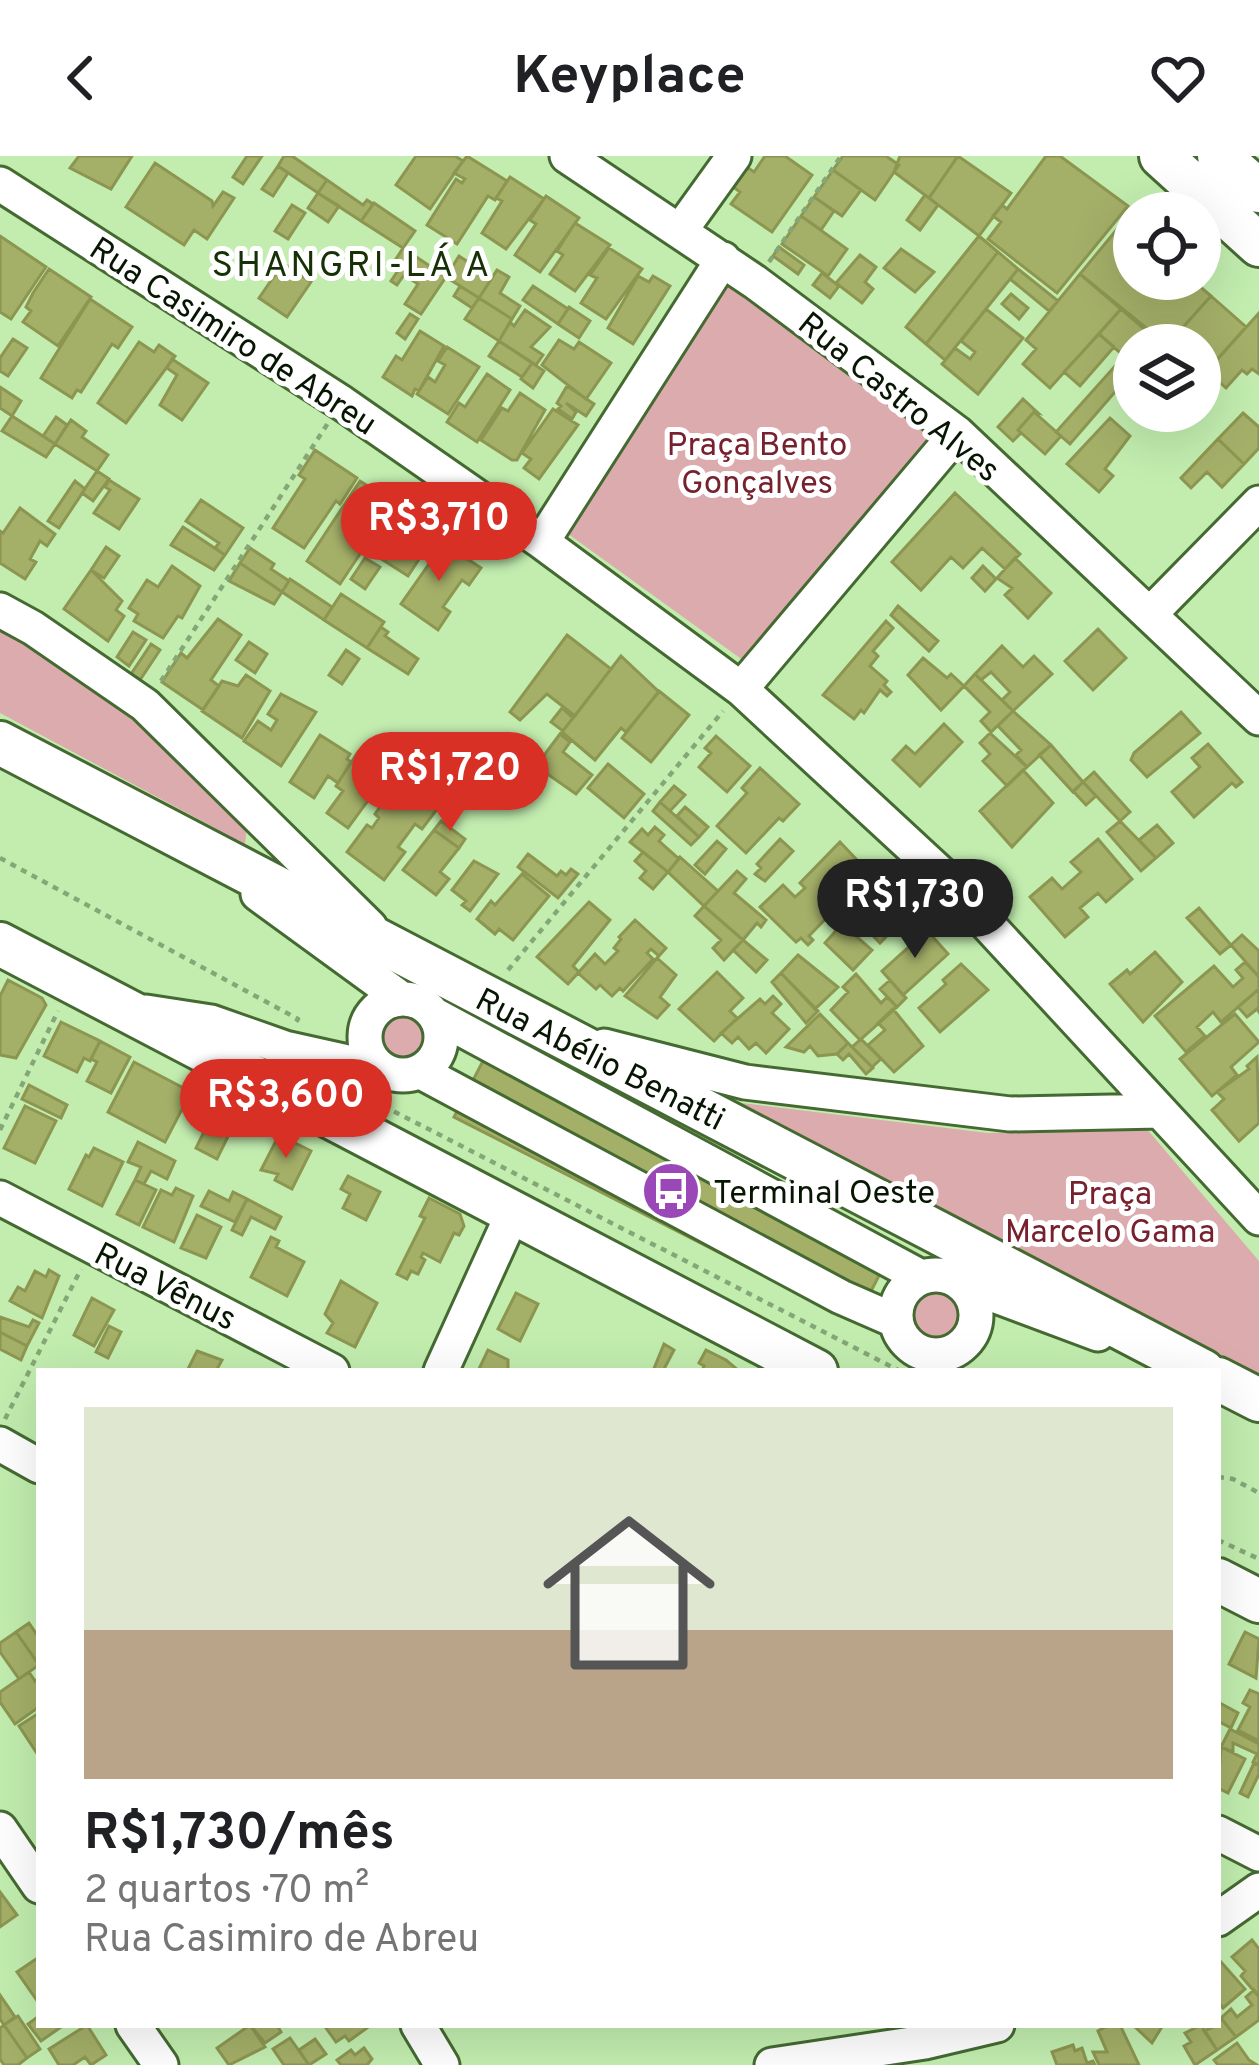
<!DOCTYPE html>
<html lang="pt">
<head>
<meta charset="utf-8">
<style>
  body { margin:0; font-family:Overpass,sans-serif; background:#f6f6f6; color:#202124; height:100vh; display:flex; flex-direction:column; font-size:45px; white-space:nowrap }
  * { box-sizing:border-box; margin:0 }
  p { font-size:39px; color:#757577 }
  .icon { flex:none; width:66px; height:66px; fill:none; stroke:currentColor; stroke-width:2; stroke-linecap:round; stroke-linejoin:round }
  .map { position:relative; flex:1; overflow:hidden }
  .sheet { position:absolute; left:36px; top:1212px; width:1185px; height:660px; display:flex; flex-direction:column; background:#fff; border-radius:0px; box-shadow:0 12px 48px #0002 }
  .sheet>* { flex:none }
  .buttons { position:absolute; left:1113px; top:36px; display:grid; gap:24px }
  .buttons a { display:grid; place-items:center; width:108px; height:108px; border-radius:50%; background:#fff; box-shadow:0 12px 48px #0002; font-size:60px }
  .price { position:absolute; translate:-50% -102px; padding:0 27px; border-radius:42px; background:#d93025; color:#fff; font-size:39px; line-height:78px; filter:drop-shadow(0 3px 6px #0008) }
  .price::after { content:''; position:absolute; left:50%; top:72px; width:36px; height:27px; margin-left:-18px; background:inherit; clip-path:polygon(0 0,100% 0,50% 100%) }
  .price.current { background:#222; color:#fff }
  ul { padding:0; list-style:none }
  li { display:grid; align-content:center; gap:24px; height:636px; padding:0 48px }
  li span { display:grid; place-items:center; height:372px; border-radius:0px; color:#555 }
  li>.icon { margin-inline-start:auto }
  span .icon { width:216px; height:216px; fill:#fffc; stroke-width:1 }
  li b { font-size:51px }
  header { display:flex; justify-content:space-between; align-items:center; height:156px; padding:0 48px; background:#fff; font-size:54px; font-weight:700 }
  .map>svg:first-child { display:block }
  .green { fill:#dcabad }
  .building { fill:#a4af68; stroke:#8c9650; stroke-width:3 }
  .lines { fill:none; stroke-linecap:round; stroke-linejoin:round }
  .minor-casing { stroke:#446a31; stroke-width:39 }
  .major-casing { stroke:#446a31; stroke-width:48 }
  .path { stroke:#85a676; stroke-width:4.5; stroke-dasharray:6 6; stroke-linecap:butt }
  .minor { stroke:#fff; stroke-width:33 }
  .major { stroke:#fff; stroke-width:42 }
  .labels { text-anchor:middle; stroke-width:10; stroke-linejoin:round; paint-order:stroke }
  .street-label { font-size:33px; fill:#071602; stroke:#fff }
  .park-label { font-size:33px; fill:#78212e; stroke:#fff }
  .poi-label { font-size:33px; fill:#071602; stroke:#fff; text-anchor:start }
  .neighbourhood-label { font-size:36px; letter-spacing:3px; fill:#163105; stroke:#fff }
</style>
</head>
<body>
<header><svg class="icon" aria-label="back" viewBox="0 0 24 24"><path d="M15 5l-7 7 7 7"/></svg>Keyplace<svg class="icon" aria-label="heart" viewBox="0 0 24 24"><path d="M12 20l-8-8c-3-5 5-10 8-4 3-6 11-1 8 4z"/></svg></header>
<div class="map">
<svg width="1259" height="1909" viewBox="0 0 1259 1909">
  <rect width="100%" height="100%" fill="#c2edaf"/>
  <path class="green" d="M726 119 945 277 751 510 564 375Z
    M0 472 139 565 247 669 245 688 0 557Z
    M374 882a29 29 0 1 1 58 0a29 29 0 1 1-58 0Z
    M709 943 988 977 1146 972 1259 1105V1224Z
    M906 1159a29 29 0 1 1 58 0a29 29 0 1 1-58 0Z"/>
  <path class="building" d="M79 0H132L111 33 70 12Z
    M247 0H262L243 28 233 21Z
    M284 0H292L327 24 318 37 278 10Z
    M416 0H455L463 5 430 53 396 29Z
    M467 0 507 25 495 44 488 40 457 88 427 69 456 23 462 27 465 23 454 17Z
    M765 0H785L812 19 772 76 731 48 740 36 724 24 738 5 754 16Z
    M843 0H886L899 9 875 44 833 14Z
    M900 0H958L929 42 894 16Z
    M958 0 1011 37 979 80 929 42Z
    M1046 0H1060L1128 50 1057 137 988 83 1001 66 993 60 1002 49 1007 53Z
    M155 7 212 45 213 50 223 36 234 42 207 83 194 74 184 89 126 51Z
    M278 10 288 17 273 40 262 33Z
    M833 14 861 34 842 60 814 41Z
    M510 21 544 43 506 93 482 77 502 45 496 42Z
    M327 24 363 49 367 44 373 48 361 65 318 37Z
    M318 37 339 50 328 66 308 52Z
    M925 39 938 49 920 74 907 64Z
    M546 40 579 62 540 116 515 99 536 68 530 64Z
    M814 41 834 55 821 74 801 60Z
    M374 47 415 75 403 92 361 65Z
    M292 49 305 57 288 83 275 75Z
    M801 60 847 93 828 120 782 88Z
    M1123 66 1134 76V123H1191L1211 140 1167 189 1080 118Z
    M575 67 610 89 575 135 550 118 563 99 557 95Z
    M0 80 46 111 11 163 0 156Z
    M979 80 998 96 926 188 906 171Z
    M779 91 804 109 798 118 773 100Z
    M403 92 446 121 421 158 405 148 418 128 404 119 397 129 391 125 401 110 394 106Z
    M609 92 642 113 606 163 581 147 597 122 590 119Z
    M901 93 934 116 915 136 884 112Z
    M998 96 1018 113 945 204 926 188Z
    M860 99 876 111 865 126 873 133 862 147 836 127Z
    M459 100 492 122 479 142 446 121Z
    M283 107 311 126 287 161 259 142Z
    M49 113 91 141 58 190 23 166 31 155 26 151 33 137Z
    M1018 113 1058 145 1049 155 1010 123Z
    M497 114 509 121 500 137 520 150 512 163 479 142Z
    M822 117 839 130 830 142 813 129Z
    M1080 118 1121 153 1050 232 1023 208 1036 193 1026 184Z
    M638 120 649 126 653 120 670 130 633 188 608 172Z
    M460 130 479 142 472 152 454 140Z
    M533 130 568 153 558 168 523 144Z
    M1011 138 1028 152 1019 163 1002 148Z
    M1211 140 1246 171 1205 217 1200 213V189H1167Z
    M479 142 512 163 499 185 465 163Z
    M90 143 132 171 118 192 112 188 81 236 77 234 72 242 41 222Z
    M569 151 590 165 579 182 558 168Z
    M986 153 1023 182 978 238 942 208 955 192 970 203 975 196 961 185Z
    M1121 153 1163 189H1134V209L1099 178Z
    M525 154 550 171 531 191 543 199 536 209 499 185 510 166 514 170Z
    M1259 157V218L1252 213 1247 218 1242 214 1226 232 1207 215Z
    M410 158 418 163 405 183 397 177Z
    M420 175 444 190 419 235 415 233 412 240 383 221 396 200 402 204Z
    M1099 178 1114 191 1080 230 1064 216Z
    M13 183 27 192 8 220 0 215V202Z
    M559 184 574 193 579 186 611 207 586 243 542 209Z
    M499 185 532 207 522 221 489 200Z
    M139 186 154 196 159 189 175 200 126 267 98 247Z
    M447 191 479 211 448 258 417 238 428 221 435 226 445 209 438 205Z
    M1124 200 1134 209V214L1070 288 1056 276Z
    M172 203 208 227 182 264 160 249 177 219 167 212Z
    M532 207 544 215 533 232 521 223Z
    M487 218 510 234 477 286 447 266 459 247 465 251Z
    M567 230 594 248 586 260 566 247 576 256 572 263 558 253 561 250 557 247Z
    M0 231 21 245 12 260 0 252Z
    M520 237 545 254 517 304H512L481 284 502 252 508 255Z
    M1023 243 1038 257 1034 256 1018 274 1021 277 1013 285 998 271Z
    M553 253 578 269 539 323 524 312 531 303 522 297Z
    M1034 256 1061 280 1045 298 1018 274Z
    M1243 257 1259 271V292L1244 308 1218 283Z
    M12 260 55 288 46 301 2 275Z
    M56 261 67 269 55 288 43 280Z
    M1110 262 1130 280 1105 313 1113 320 1099 336 1067 308Z
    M71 264 86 275 82 281 108 299 97 315 55 288Z
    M1218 283 1244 308 1222 331 1207 316 1191 332 1181 322Z
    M315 294 357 322 340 348 336 345 304 392 273 372 305 323 299 319Z
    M97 315 109 323 93 345 82 337Z
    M109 324 139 343 119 373 94 357 110 334 105 331Z
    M75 325 85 333 59 372 48 365Z
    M360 325 399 350 386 371 380 368 340 428 307 405Z
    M955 337 1020 398 1005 413 982 392 963 412 951 401 921 434 892 406Z
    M201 344 243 372 225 399 215 392 219 387 186 365Z
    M399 350 437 376 408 420 380 402 396 378 386 371Z
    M20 352 55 378 47 390 40 385 30 403 36 406 25 423 0 407V375L3 377Z
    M183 371 225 399 214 414 171 389Z
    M439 384 481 412 469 429 462 424 443 451 450 456 438 474 401 448 431 405 427 402Z
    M106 391 119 400 104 422 91 414Z
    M250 392 274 408 271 413 289 425 282 436 240 407Z
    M365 402 380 411 365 433 351 423Z
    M1015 402 1051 437 1028 462 1005 439 1012 432 997 422Z
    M240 407 282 436 274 448 229 425Z
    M172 410 200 430 182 462 178 460 163 482 134 465 138 458 129 452 147 424 158 431Z
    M983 410 996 423 985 435 972 422Z
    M91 414 122 445 116 454 124 460 108 485 64 453Z
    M290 423 332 451 324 464 282 436Z
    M341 438 384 466 367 492 324 464Z
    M898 450 938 485 929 495 891 459Z
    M218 463 241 479 211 524 219 530 203 554 162 526 181 497 187 502Z
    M886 465 893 472 873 495 878 500 870 510 887 525 884 529 891 536 887 540 880 534 864 557 861 554 854 563 823 539Z
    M381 471 388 476 385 480 418 503 408 518 367 492Z
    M1098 473 1126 502 1093 534 1065 505Z
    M133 476 146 484 129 510 117 501Z
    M567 479 611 513 575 560 547 538 520 564 510 556Z
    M249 486 267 498 255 517 236 504Z
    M151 488 160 494 140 524 131 518Z
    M1002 490 1023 511 1034 500 1052 518 1013 555 1002 544 1010 536 991 516 981 524 975 518Z
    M346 494 359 503 342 528 329 519Z
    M621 500 659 536 626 576 621 572 595 604 562 576Z
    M923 502 947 522 951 518 964 530 941 554 908 519Z
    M975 518 1013 555 991 576 981 565 990 556 964 530Z
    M246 519 270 535 242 582 202 555 222 525 238 530Z
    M659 535 689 559 651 606 622 582Z
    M281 538 316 556 281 610 244 585 258 565 271 574 277 564 268 558Z
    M562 552 573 562 563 575 551 566Z
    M1013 555 1051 589 1027 611 1016 599 1021 594 998 570Z
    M1181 556 1200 577 1147 621 1131 604 1134 597Z
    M944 568 962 586 920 630 893 604 906 590 915 598Z
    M990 577 1027 611 1007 630 983 605 990 598 980 587Z
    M560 578 570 586 563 596 592 619 576 638 536 610Z
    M320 579 350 598 347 603 351 606 338 627 328 620 314 642 290 626Z
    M716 580 750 610 727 636 699 611 711 597 705 592Z
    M1208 588 1242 626 1236 631 1232 627 1194 661 1172 636 1200 611 1192 602Z
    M1051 589 1083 626 1073 636 1039 599Z
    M358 596 367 603 362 609 369 614 366 618 380 628 348 672 327 657 343 635 336 630Z
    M608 608 644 638 624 662 588 632Z
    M760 612 799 648 783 665 779 662 746 697 717 670 747 637 742 632Z
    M1023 614 1053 647 1012 691 980 655Z
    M388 616 399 624 386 641 375 634Z
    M1094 616 1130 656 1120 665 1083 626Z
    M402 619 441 648 422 673 415 668 398 691 405 696 384 724 347 696 367 669 372 672 379 662 375 658Z
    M1083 626 1096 640 1086 649 1073 635Z
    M674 630 685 639 670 655 660 646Z
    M660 646 699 681 691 689 653 655Z
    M685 651 708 671 699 681 677 660Z
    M441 665 465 683 459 692 434 674Z
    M1120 665 1156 702 1141 715 1107 676Z
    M1157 669 1173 687 1156 702 1139 684Z
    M655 671 664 679 659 685 679 703 668 716 630 686 642 673 648 679Z
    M434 674 459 692 440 716 449 723 436 739 403 714Z
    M780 683 793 695 765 725 755 718 761 712 757 708Z
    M1098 683 1132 723 1106 746 1098 737 1080 752 1088 761 1065 781 1030 741 1052 722 1062 733 1081 716 1071 706Z
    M717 685 726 693 705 718 695 709Z
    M840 686 874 722 843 754 838 750 809 780 813 784 808 789 801 782 796 786 760 751 783 729 795 741 805 732 800 727Z
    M643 696 668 716 653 733 640 722 646 715 635 705Z
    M528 698 557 720 561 715 566 719 571 713 578 718 558 742 518 711Z
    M680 701 718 735 704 750 668 716Z
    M474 705 498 718 470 755 462 749 466 745 452 734Z
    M737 715 746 723 734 737 766 764 761 771 757 767 743 784 704 750Z
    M522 718 549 740 513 784 499 773 495 778 477 763 491 745 495 749Z
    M885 730 911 755 880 787 857 763Z
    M589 746 610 764 573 810 579 816 568 828 537 801Z
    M704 750 743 784 724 804 713 792 721 784 695 760Z
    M1199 752 1231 789 1220 798 1187 762Z
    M635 764 666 792 659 800 651 793 647 797 653 803 623 835 620 832 612 840 600 829 596 833 578 817 595 798 605 808 618 795 614 792 621 783 619 781Z
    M842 768 872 794 853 814 825 787Z
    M923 770 948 798 903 839 882 815 913 787 908 783Z
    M1242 779 1259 795V821L1231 789Z
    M743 784 767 804 756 816 733 794Z
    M1155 796 1182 826 1143 866 1110 828 1127 814 1130 818Z
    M798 799 838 831 815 853 781 817Z
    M657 802 676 819 660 841 669 849 657 862 625 840Z
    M1245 806 1259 821V833L1221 866 1213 856 1197 871 1205 880 1186 896 1155 860 1214 810 1233 831 1243 822 1236 814Z
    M961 808 988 834 940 876 919 852 946 828 943 824Z
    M717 816 743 842 730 855 737 862 714 885 679 853Z
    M781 817 818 855 806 867 772 826Z
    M856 818 881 847 887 841 897 851 860 884 831 854 848 836 843 831Z
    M8 824 42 842 46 849 16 902 0 899V840Z
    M890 824 906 842 897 851 880 833Z
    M1259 833V856L1257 853 1247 861 1238 851Z
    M773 840 781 848 772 857 789 873 766 897 756 887 749 893 738 881 732 887 721 877 760 843 765 848Z
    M893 853 923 890 894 916 868 889 885 874 878 867Z
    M820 858 848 887 837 898 818 900 810 890 804 896 786 891Z
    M1235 858 1259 886 1231 911 1237 919 1212 940 1180 903Z
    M61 866 100 885 90 905 84 902 77 916 44 900Z
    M861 883 881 903 872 911 852 891Z
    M100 885 130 901 111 937 87 925 97 906 91 903Z
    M848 887 873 912 866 918 849 898 843 904 837 898Z
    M485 901 884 1110 855 1166 454 961Z
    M1257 901 1259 967 1239 985 1212 954 1224 943 1217 936 1249 913 1247 910Z
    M134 906 191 936 165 986 108 956Z
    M29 929 67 949 61 962 22 943Z
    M219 945 240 956 217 1003 196 992Z
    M25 950 56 965 35 1007 4 992Z
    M279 979 311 995 292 1033 275 1024 278 1018 261 1014Z
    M138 986 175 1005 167 1023 151 1015 144 1028 135 1024 141 1011 128 1006Z
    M94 992 123 1006 102 1050 69 1033 86 999 89 1001Z
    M348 1020 380 1036 366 1064 343 1052 350 1038 341 1033Z
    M135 1024 156 1034 139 1069 117 1058Z
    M176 1032 193 1040 174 1086 143 1071 161 1034 172 1039Z
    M209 1035 229 1045 233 1036 247 1043 235 1066 201 1050Z
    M429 1042 460 1058 464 1070 459 1079 454 1077 440 1106 423 1097 421 1101 425 1104 418 1118 411 1115 407 1123 397 1118 425 1062 420 1060Z
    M247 1043 281 1061 275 1073 251 1061 242 1079 232 1074Z
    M197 1059 221 1071 206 1102 181 1092Z
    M271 1081 279 1085 276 1091 304 1106 287 1140 251 1121Z
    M49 1114 59 1120 42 1162 10 1145 18 1131 25 1135 35 1115 46 1121Z
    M341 1125 377 1147 355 1191 327 1177 333 1167 325 1158Z
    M516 1137 538 1148 520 1185 498 1173Z
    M92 1142 114 1154 94 1190 74 1179Z
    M0 1161 29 1171 33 1164 39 1167 27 1190 0 1176Z
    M109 1170 121 1176 108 1202 96 1196Z
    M0 1176 27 1190 21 1204 0 1193Z
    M664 1188 674 1194 663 1215H653Z
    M488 1194 508 1204V1215H478Z
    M706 1194 726 1204 739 1215H702L704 1210 699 1207Z
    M197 1195 222 1204 216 1215H187Z
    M29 1467 39 1482V1509L16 1476Z
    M16 1476 39 1509 19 1523 0 1496V1487Z
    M1245 1476 1259 1483 1256 1522 1229 1508Z
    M29 1516 35 1525 39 1522V1551L15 1568 0 1546V1536Z
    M1250 1534 1259 1538V1585L1238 1574 1250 1551 1243 1547Z
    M1218 1546 1238 1557 1231 1572 1218 1565Z
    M39 1557V1598L38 1599 19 1570Z
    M1230 1573 1259 1588V1609L1253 1606 1257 1598 1233 1587V1596L1221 1591Z
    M1221 1591 1245 1603 1228 1637 1218 1632Z
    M1254 1607 1259 1609V1618L1248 1641 1240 1637Z
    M0 1736 17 1759 0 1771Z
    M1252 1784 1259 1793V1841L1241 1820 1245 1815 1232 1801Z
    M39 1801V1845L38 1846 17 1816Z
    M1221 1806 1245 1833 1223 1852 1218 1846V1808Z
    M1254 1834 1259 1840V1864L1236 1881 1221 1862 1231 1853 1237 1861 1252 1849 1246 1841Z
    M0 1839 15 1861 4 1869 0 1863Z
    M18 1860 40 1893 27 1902 4 1869Z
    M39 1860V1869H64L41 1885 28 1868Z
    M1221 1862 1236 1881 1217 1894 1204 1875 1218 1869Z
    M4 1869 27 1902 18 1909H4L0 1903V1872Z
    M87 1869 106 1899 91 1909 85 1901 73 1909H59L49 1893Z
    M250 1869 265 1891 229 1909 217 1892Z
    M250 1869H277L281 1876 265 1887Z
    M331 1869H371L349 1885 345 1880 336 1886 326 1872Z
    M1109 1869H1120L1139 1909H1099L1093 1896H1107L1098 1875Z
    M1133 1869H1163L1152 1887Z
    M1201 1869 1217 1894 1195 1909 1184 1890 1191 1886 1185 1877Z
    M290 1882 309 1909H284L273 1893Z
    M315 1883 326 1898 309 1909 299 1894Z
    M1237 1887 1249 1904 1257 1909H1218L1214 1904Z
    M1073 1889 1075 1895 1082 1892 1087 1907 1093 1905 1095 1909H1057L1052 1896Z
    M364 1892 372 1903 367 1909H341L337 1904 351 1894 355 1899Z"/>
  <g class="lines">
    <defs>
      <path id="minor" d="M567 0 755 126 957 277 1259 562
        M0 28 342 247 542 386 741 533 939 716 1259 1062
        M680 75 734 0
        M542 386 723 103
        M0 454 33 472 145 549 370 771
        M1150 458 1259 347
        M741 533 957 277
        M258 738 402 843
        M365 881a38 38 0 1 1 76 0a38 38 0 1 1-76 0Z
        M146 856 211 866 285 892 384 914
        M435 859 921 1121
        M604 890 745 926 1010 958 1160 955
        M421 916 841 1141 896 1165
        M0 1042 332 1215
        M896 1159a40 40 0 1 1 80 0a40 40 0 1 1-80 0Z
        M959 1126 1098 1178
        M441 1215 513 1057
        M0 1288 39 1310
        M0 1673 39 1730
        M1218 1677 1259 1698
        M1218 1763 1259 1734
        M133 1869 161 1909
        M418 1869 442 1909
        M772 1909 925 1886 997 1869"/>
      <path id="major" d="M1161 0 1259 89
        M1219 0 1259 35
        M0 587 1203 1215
        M0 788 816 1215
        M1218 1223 1259 1244
        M1218 1424 1259 1445"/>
    </defs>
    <use href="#minor" class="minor-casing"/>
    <use href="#major" class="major-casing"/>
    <path class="path" d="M769 106 841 0
      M161 525 328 267
      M0 702 298 863 296 866
      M508 814 723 555
      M362 939 900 1215
      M0 974 58 855
      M5 1263 81 1113
      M1218 1321 1233 1323 1259 1337
      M1218 1384 1259 1403"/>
    <use href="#minor" class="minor"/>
    <use href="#major" class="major"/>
  </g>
  <defs>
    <symbol id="bus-disc" viewBox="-11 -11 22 22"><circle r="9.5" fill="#9a48b7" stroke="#fff"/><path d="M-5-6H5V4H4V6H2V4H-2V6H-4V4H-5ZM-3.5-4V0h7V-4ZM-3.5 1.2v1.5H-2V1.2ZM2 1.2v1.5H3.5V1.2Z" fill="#fff"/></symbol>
  </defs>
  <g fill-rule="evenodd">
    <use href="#bus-disc" x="638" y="1002" width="66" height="66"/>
  </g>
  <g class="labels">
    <g class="street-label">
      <text transform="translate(234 179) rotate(33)" y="12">Rua Casimiro de Abreu</text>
      <text transform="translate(900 240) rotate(39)" y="12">Rua Castro Alves</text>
      <text transform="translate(601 902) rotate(27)" y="12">Rua Abélio Benatti</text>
      <text transform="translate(166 1129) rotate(27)" y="12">Rua Vênus</text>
    </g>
    <g class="park-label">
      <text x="757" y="299">Praça Bento<tspan x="757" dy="38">Gonçalves</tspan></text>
      <text x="1110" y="1048">Praça<tspan x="1110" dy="38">Marcelo Gama</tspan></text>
    </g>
    <g class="poi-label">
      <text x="713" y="1047">Terminal Oeste</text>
    </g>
    <g class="neighbourhood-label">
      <text x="352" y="120">SHANGRI-LÁ A</text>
    </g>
  </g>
</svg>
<div class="buttons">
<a><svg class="icon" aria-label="locate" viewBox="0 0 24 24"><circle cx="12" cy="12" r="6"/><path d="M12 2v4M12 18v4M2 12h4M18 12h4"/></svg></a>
<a><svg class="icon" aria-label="layers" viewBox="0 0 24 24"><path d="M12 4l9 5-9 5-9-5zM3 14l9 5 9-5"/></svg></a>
</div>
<b class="price" style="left:439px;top:428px">R$3,710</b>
<b class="price" style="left:450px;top:678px">R$1,720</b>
<b class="price current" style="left:915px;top:805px">R$1,730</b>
<b class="price" style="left:286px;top:1005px">R$3,600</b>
<section class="sheet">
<ul>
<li><span style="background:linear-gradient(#dfe7d0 60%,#b9a48a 0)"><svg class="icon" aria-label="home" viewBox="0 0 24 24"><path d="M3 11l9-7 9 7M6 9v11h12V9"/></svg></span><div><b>R$1,730/mês</b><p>2 quartos · 70 m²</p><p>Rua Casimiro de Abreu</p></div></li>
</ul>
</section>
</div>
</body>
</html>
